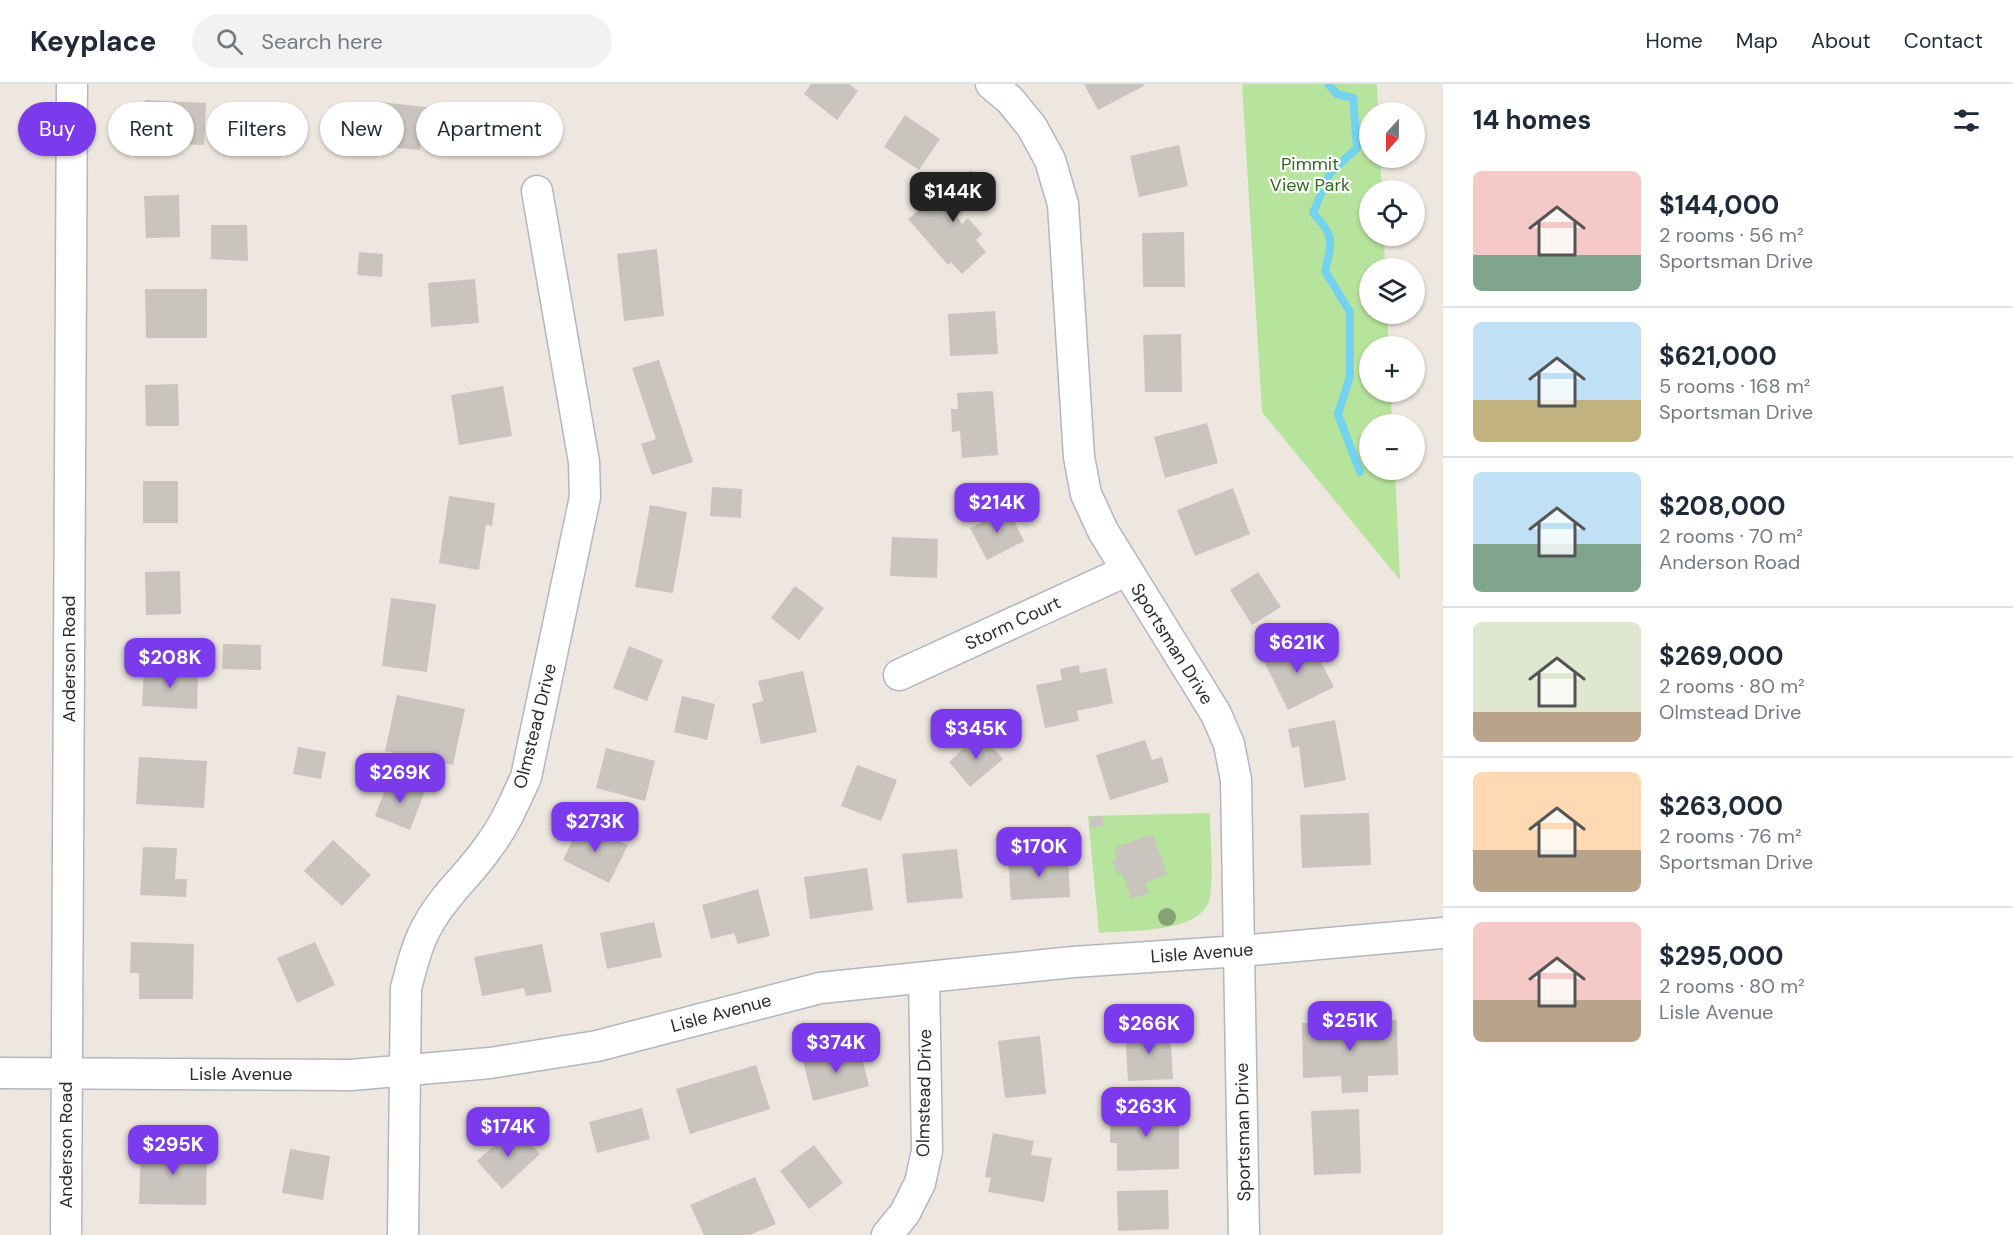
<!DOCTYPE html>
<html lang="en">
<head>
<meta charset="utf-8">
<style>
  body { margin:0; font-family:"DM Sans",sans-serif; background:#f2f2f3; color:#1f2937; height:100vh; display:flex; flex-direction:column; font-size:22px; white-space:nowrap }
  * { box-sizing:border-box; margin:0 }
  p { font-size:20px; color:#747a83 }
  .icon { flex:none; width:33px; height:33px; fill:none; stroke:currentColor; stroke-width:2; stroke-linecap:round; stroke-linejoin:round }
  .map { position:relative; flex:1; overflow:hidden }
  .drawer { display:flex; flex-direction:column; background:#fff; width:570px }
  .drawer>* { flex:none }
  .hud { position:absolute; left:18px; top:18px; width:570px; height:54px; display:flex; gap:12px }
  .needle { width:39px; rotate:201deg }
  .fabs { position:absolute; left:1359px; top:18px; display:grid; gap:12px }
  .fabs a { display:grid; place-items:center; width:66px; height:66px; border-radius:50%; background:#fff; box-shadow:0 2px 4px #0004; font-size:30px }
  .price { position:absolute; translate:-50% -51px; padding:0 14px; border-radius:12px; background:#7c3aed; color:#fff; font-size:20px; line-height:39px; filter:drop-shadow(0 2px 3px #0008) }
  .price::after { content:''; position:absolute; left:50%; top:36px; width:18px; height:14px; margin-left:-9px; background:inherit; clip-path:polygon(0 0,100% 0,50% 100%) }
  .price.on { background:#222; color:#fff }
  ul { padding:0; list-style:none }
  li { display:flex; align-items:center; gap:18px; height:150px; padding:0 30px }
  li+li { border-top:2px solid #e0e1e3 }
  li span { display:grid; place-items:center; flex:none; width:168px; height:120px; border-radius:9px; color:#555 }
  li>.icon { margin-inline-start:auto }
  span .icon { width:72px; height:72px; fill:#fffc; stroke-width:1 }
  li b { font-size:26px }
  h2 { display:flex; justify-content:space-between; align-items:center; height:72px; padding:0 30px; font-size:26px }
  .pill { padding:0 21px; border-radius:27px; background:#fff; box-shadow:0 2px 4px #0004; font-size:21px; line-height:54px }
  .pill.on { background:#7c3aed; color:#fff }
  header { display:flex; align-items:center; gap:36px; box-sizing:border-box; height:84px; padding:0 30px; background:#fff; border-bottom:2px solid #e0e1e3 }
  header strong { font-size:28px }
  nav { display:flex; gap:33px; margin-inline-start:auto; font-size:21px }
  .search { width:420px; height:54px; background:#f2f2f3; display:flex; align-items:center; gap:15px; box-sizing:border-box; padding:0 21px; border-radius:33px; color:#747a83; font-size:22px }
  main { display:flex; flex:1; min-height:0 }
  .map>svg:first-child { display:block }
  .green { fill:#b7e49c }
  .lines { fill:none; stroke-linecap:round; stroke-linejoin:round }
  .stream { stroke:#73d3ef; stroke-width:8 }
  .building { fill:#c9c4be }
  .minor-casing { stroke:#b2b6c0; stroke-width:33 }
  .minor { stroke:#fff; stroke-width:30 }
  .tree { fill:#85a373 }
  .labels { text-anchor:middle; stroke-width:4.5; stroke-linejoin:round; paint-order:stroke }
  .park-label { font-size:18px; fill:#2f6b1b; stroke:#fff }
  .street-label { font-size:18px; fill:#2c2c2c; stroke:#fff }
</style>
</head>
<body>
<header>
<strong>Keyplace</strong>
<div class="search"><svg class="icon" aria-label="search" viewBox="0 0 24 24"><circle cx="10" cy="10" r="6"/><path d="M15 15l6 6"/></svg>Search here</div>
<nav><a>Home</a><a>Map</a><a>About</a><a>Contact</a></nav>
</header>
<main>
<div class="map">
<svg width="1443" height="1151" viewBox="0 0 1443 1151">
  <rect width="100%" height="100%" fill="#eee7df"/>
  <path class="green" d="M1242 0H1377L1378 28H1370V74H1380L1382 106H1370V152H1384L1385 184H1370V230H1387L1389 262H1370V308H1391L1392 340H1370V386H1395L1400 496 1262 328Z
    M1210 729C1210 756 1214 786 1210 813 1204 850 1129 846 1099 849L1088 732Z"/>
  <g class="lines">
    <path class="stream" d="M1328 0 1337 10 1353 14 1357 64 1330 89 1313 129C1335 151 1332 158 1325 187L1350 228V292L1338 330 1360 388"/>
  </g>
  <path class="building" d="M811 0H849L858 7 837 36 804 10Z
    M1084 0H1144V2L1098 26Z
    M145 16 206 19 204 61 143 59Z
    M381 18 434 24 432 44 422 43 420 66 388 63 390 45 379 44Z
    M905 31 940 55 919 86 884 63Z
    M1179 61 1188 102 1139 113 1130 72Z
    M971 86 989 107 957 133 962 140 968 134 982 150 976 156 986 168 962 190 951 178 948 181 908 135Z
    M179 111 180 153 146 154 144 112Z
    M211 141H247L248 177 211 175Z
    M1184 148 1185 203H1143L1142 149Z
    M657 165 664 232 624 237 617 170Z
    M359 168 383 170 382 193 357 191Z
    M475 195 479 239 431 243 428 199Z
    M145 205H207V254H146Z
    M995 227 998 270 950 272 948 230Z
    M1181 250 1182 308H1145L1143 251Z
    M659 276 693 378 652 391 641 360 656 355 632 284Z
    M178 300 179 342H146L145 301Z
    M503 302 512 352 459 361 451 311Z
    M993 307 998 371 962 374 960 347 952 348 951 325H958L957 309Z
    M1207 339 1218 379 1165 394 1154 353Z
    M143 397H178V439H143Z
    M712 403 742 405 741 434 710 432Z
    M1233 404 1250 450 1195 472 1177 426Z
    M449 412 495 419 492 442 486 441 479 486 439 479Z
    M650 421 687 428 673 509 635 503Z
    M1008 425 1024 457 987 476 970 444Z
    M892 453 938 455 937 494 890 492Z
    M180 487 181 530 146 531 145 488Z
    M1258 488 1281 523 1252 541 1230 506Z
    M795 502 824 524 799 556 771 534Z
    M391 514 436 520 427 588 382 582Z
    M1292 554 1300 570 1313 563 1334 603 1288 626 1262 573Z
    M223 560 261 561V586L222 585Z
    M629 562 663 576 647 617 613 604Z
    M1079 581 1080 589 1106 584 1113 619 1077 627 1079 637 1045 644 1036 601 1062 596 1060 585Z
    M144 584 198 588 197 625 142 622Z
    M803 587 817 648 761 660 752 620 763 617 758 597Z
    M397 611 465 625 453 681 385 667Z
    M682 612 715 620 707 656 674 648Z
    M1335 636 1346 696 1304 704 1299 662 1292 664 1288 645Z
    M980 650 1003 675 970 703 949 678Z
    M1145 656 1152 676 1162 673 1169 698 1110 716 1096 671Z
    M298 663 326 668 321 695 293 690Z
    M606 664 655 677 645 717 596 704Z
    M139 673 207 677 204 724 136 720Z
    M857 681 897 696 881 737 841 722Z
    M390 693 425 707 410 746 375 732Z
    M1369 729 1371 781 1302 784 1300 731Z
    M1103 732V742L1091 743 1090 733Z
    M581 739 628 761 609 799 563 776Z
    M1153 750 1167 791 1145 799 1149 809 1131 815 1122 789 1117 790 1112 776 1117 774 1114 764Z
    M333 756 371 791 342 822 304 787Z
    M143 763 177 764 175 795H187L186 813 140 811Z
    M957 765 963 814 907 819 902 770Z
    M1068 772 1070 813 1011 816 1008 775Z
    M867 784 873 826 810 835 804 793Z
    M758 805 770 852 738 860 734 849 711 855 702 821Z
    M654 838 662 873 607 885 600 849Z
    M131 858 194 860 193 915H139V889H130Z
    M315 858 335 901 297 919 277 874Z
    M542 860 552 908 526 912 524 904 482 912 474 873Z
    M1397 936 1398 991 1368 992V1008L1342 1009 1341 992 1303 994 1302 939Z
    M1170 944 1173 995 1128 997 1125 947Z
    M1040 952 1046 1010 1005 1014 998 957Z
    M859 962 869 1002 813 1017 803 977Z
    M756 981 770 1025 690 1050 676 1005Z
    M1114 1023H1179V1085L1117 1087V1059H1110V1035H1114Z
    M642 1024 650 1055 597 1069 589 1038Z
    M1359 1025 1361 1089 1314 1091 1311 1027Z
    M515 1043 540 1070 502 1105 477 1077Z
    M993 1049 1034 1057 1031 1071 1052 1074 1044 1118 988 1108 991 1094 985 1093Z
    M814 1061 843 1099 809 1125 780 1087Z
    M141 1062 207 1064 206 1121 139 1120Z
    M290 1065 330 1072 323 1116 282 1109Z
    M755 1093 776 1140 750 1151H704L690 1121Z
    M1168 1106 1169 1145 1118 1147 1117 1107Z"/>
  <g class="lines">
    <defs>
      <path id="minor" d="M991 0 1010 16 1032 43 1050 76 1063 120 1079 373 1086 410 1103 447 1216 630 1229 660 1236 696 1244 1151
        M899 591 1126 487
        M0 989 351 991 490 979 597 962 820 904 1073 878 1240 867 1443 849
        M66 1151 72 0
        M403 1151 406 904C412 882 417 859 429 839 445 810 471 789 489 762 505 741 515 717 526 693L585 413 584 378 537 107
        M887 1151 905 1129 920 1099 927 1067 924 894"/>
    </defs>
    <use href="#minor" class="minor-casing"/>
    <use href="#minor" class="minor"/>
  </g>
  <circle class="tree" cx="1167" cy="833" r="9"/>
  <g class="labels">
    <g class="park-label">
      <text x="1310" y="86">Pimmit<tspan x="1310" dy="21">View Park</tspan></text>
    </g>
    <g class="street-label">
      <text transform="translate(1013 539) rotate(-25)" y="6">Storm Court</text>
      <text transform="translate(1172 560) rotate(58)" y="6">Sportsman Drive</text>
      <text transform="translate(69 575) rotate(-90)" y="6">Anderson Road</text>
      <text transform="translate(535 642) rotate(-76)" y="6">Olmstead Drive</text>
      <text transform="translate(1202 869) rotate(-4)" y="6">Lisle Avenue</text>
      <text transform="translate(721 929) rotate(-15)" y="6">Lisle Avenue</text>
      <text x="241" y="996">Lisle Avenue</text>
      <text transform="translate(924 1009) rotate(-89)" y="6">Olmstead Drive</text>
      <text transform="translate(1243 1048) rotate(-91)" y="6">Sportsman Drive</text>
      <text transform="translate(66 1061) rotate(-90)" y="6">Anderson Road</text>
    </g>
  </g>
</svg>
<div class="fabs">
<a><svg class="needle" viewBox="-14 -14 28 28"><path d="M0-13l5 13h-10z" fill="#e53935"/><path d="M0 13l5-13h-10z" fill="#747a83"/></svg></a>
<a><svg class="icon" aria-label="locate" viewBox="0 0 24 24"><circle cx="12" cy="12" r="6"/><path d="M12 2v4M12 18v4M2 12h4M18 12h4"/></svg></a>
<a><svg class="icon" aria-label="layers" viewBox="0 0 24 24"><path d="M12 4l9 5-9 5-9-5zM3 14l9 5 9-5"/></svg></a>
<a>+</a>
<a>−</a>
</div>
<b class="price on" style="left:953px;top:139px">$144K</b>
<b class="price" style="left:997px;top:450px">$214K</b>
<b class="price" style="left:1297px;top:590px">$621K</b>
<b class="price" style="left:170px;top:605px">$208K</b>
<b class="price" style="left:976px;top:676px">$345K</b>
<b class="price" style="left:400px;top:720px">$269K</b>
<b class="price" style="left:595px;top:769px">$273K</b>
<b class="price" style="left:1039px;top:794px">$170K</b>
<b class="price" style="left:1350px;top:968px">$251K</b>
<b class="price" style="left:1149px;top:971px">$266K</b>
<b class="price" style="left:836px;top:990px">$374K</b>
<b class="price" style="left:1146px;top:1054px">$263K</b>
<b class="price" style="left:508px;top:1074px">$174K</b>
<b class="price" style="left:173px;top:1092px">$295K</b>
<div class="hud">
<a class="pill on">Buy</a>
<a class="pill">Rent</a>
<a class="pill">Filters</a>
<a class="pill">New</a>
<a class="pill">Apartment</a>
</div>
</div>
<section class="drawer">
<h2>14 homes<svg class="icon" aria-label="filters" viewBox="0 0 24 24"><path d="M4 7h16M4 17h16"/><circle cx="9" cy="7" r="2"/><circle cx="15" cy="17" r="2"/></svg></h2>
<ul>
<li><span style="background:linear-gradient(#f6c9c9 70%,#7fa58c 0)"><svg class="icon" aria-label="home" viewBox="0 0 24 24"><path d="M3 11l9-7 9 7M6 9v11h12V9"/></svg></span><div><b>$144,000</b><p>2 rooms · 56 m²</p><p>Sportsman Drive</p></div></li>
<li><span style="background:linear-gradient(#bfe0f5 65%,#c2b280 0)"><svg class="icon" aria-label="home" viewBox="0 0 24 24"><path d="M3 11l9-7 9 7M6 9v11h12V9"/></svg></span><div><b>$621,000</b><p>5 rooms · 168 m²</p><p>Sportsman Drive</p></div></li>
<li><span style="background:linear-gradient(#bfe0f5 60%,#7fa58c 0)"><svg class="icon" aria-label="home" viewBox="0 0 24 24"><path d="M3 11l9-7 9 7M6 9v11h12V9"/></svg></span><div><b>$208,000</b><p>2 rooms · 70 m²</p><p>Anderson Road</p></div></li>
<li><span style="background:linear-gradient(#dfe7d0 75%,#b9a48a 0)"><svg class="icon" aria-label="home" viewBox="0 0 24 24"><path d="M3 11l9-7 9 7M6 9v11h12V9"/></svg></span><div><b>$269,000</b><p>2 rooms · 80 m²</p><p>Olmstead Drive</p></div></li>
<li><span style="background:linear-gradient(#ffd9b3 65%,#b9a48a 0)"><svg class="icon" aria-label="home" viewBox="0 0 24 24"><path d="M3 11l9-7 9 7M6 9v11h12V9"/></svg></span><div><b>$263,000</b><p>2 rooms · 76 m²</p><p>Sportsman Drive</p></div></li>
<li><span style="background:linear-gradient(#f6c9c9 65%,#b9a48a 0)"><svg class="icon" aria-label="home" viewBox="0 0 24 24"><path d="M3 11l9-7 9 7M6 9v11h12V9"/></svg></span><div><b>$295,000</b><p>2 rooms · 80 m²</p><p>Lisle Avenue</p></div></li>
</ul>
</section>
</main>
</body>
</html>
